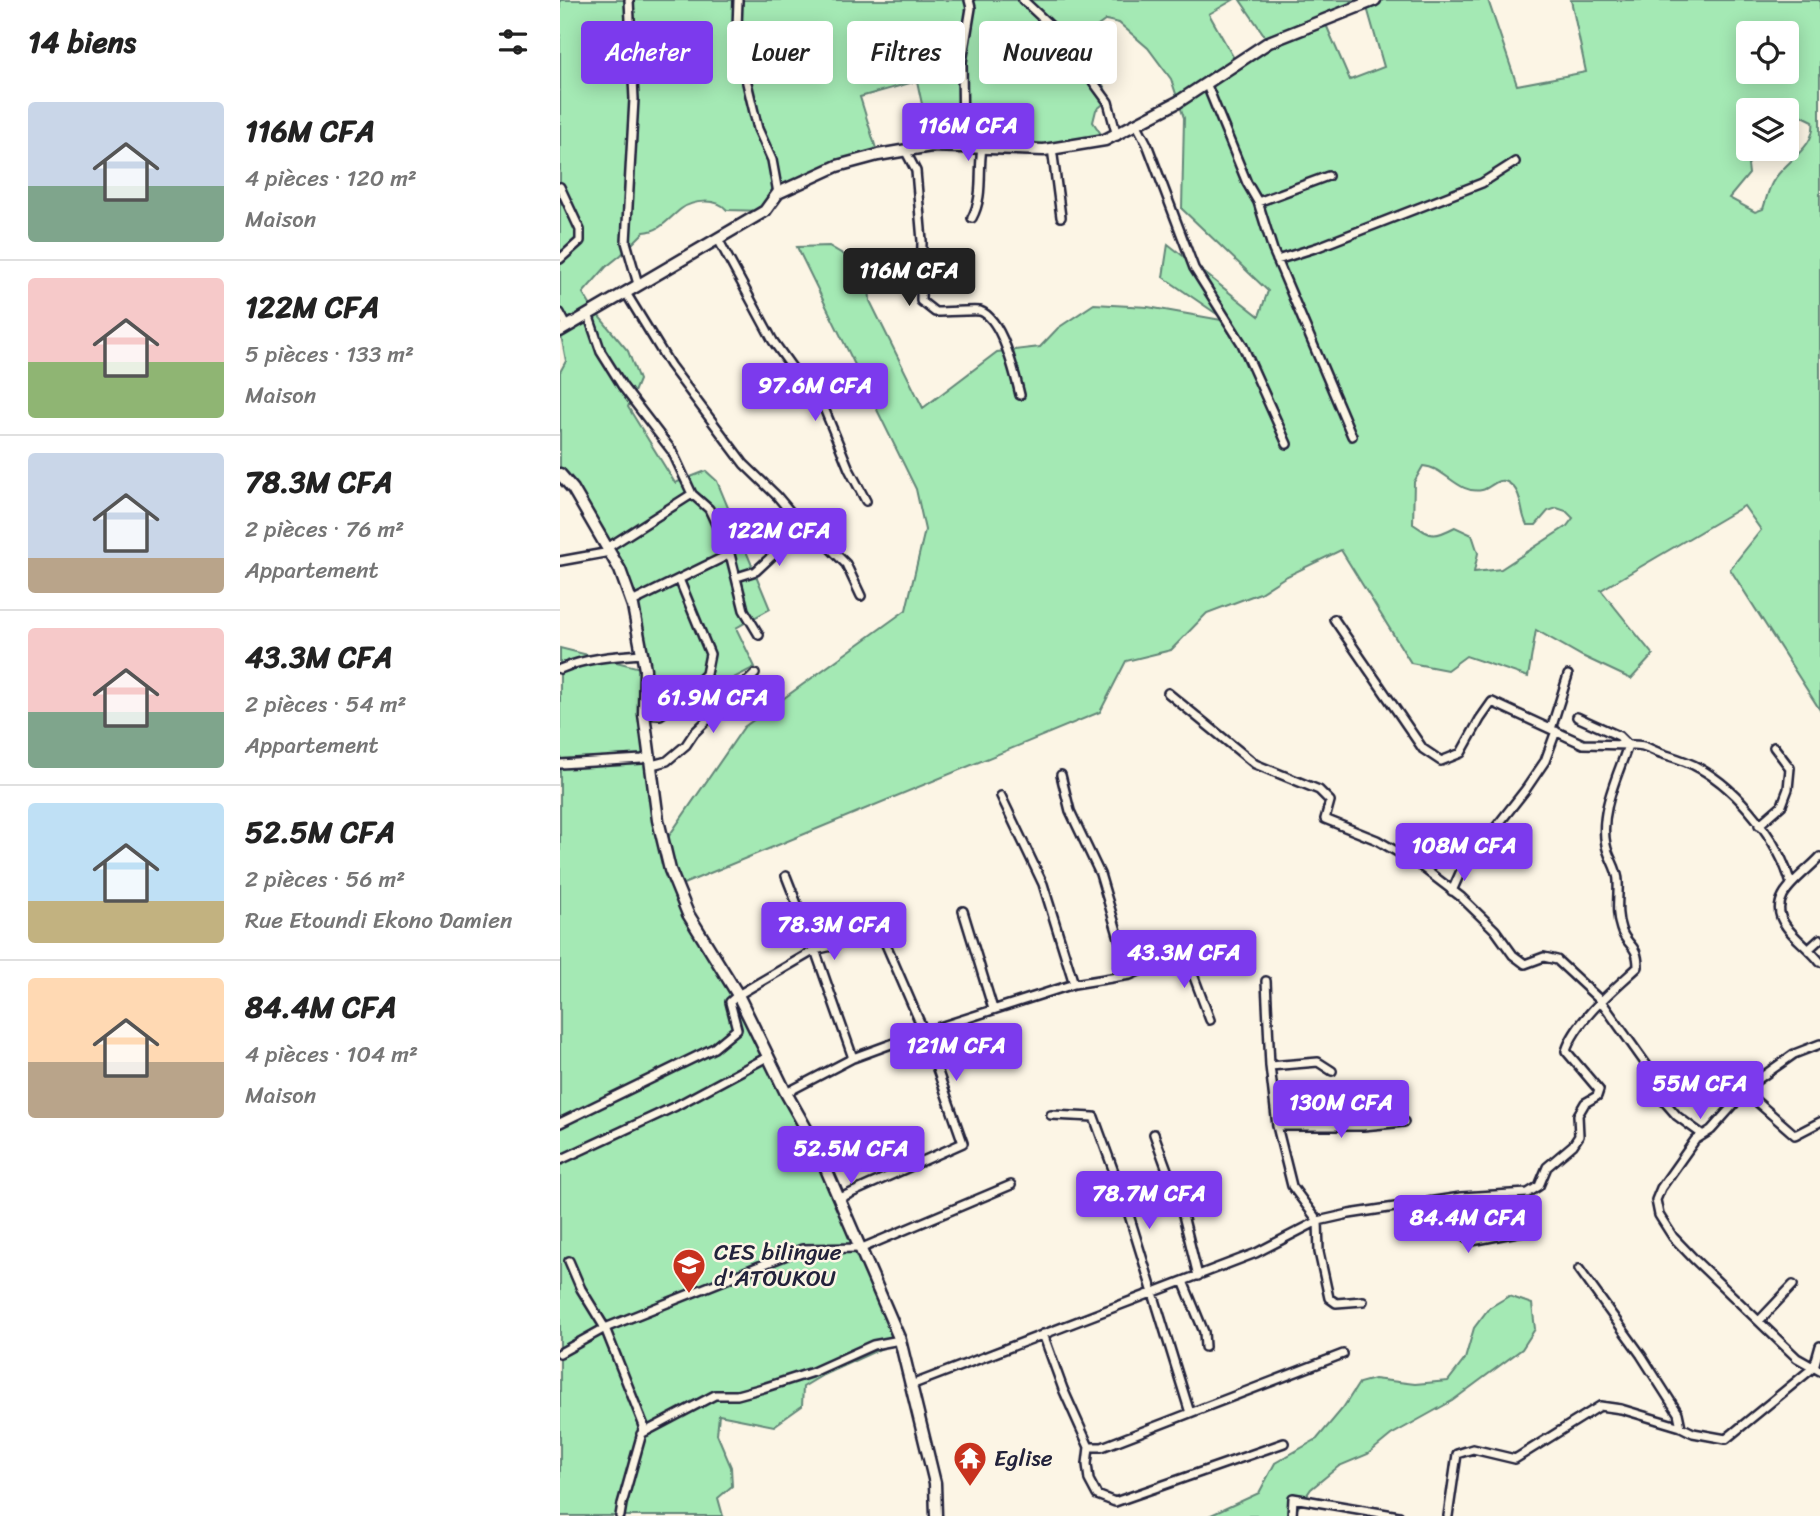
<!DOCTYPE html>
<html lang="fr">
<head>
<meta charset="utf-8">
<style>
  body { margin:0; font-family:Sriracha,sans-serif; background:#f6f6f6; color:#222; height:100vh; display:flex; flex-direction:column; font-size:26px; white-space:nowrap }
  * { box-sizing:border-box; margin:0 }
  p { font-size:23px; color:#767676 }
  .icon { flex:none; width:38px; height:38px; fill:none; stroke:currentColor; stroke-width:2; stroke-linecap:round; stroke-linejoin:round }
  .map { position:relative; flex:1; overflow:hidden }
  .sheet { display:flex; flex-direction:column; background:#fff; width:560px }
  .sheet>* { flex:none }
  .guide { position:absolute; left:21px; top:21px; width:665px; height:63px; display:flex; gap:14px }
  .tools { position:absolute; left:1176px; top:21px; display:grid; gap:14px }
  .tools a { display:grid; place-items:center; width:63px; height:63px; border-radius:7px; background:#fff; box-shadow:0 4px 18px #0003; font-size:35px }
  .price { position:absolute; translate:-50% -60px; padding:0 16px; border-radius:7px; background:#7c3aed; color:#fff; font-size:23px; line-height:46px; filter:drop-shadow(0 2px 4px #0008) }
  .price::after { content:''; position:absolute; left:50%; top:42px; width:21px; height:16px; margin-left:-10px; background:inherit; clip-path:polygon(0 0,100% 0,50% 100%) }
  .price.current { background:#222; color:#fff }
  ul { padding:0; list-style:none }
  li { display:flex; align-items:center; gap:21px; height:175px; padding:0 28px }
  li+li { border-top:2px solid #e0e0e0 }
  li span { display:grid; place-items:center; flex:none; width:196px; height:140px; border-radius:7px; color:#555 }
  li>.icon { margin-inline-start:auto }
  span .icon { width:84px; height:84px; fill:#fffc; stroke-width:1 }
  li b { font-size:30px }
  h2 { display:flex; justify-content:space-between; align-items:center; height:84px; padding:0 28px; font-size:30px }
  .chip { padding:0 24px; border-radius:7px; background:#fff; box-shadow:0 4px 18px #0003; font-size:24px; line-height:63px }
  .chip.current { background:#7c3aed; color:#fff }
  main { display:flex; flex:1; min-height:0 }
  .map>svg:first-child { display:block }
  .green { fill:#a4e9b4; stroke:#638678; stroke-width:2; fill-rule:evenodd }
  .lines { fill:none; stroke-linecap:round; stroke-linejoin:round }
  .minor-casing { stroke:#22223b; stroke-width:12 }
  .tertiary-casing { stroke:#22223b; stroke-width:15 }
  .minor { stroke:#fcf5e5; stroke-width:7 }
  .tertiary { stroke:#fcf5e5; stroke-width:10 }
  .labels { text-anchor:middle; stroke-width:5; stroke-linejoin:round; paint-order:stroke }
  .poi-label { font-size:23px; fill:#22223b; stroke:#fcf5e5; text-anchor:start }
</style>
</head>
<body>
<main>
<section class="sheet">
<h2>14 biens<svg class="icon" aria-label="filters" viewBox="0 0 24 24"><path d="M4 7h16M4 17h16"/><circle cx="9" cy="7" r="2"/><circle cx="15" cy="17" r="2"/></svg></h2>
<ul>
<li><span style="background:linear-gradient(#c9d6e8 60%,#7fa58c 0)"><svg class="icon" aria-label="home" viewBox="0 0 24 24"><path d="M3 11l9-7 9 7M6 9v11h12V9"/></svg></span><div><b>116M CFA</b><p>4 pièces · 120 m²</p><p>Maison</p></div></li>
<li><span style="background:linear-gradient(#f6c9c9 60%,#8fb573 0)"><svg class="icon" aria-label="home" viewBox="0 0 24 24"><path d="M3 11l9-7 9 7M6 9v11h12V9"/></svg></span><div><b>122M CFA</b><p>5 pièces · 133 m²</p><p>Maison</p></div></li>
<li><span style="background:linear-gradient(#c9d6e8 75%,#b9a48a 0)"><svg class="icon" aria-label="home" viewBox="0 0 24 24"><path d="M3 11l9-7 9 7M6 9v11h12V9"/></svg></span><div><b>78.3M CFA</b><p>2 pièces · 76 m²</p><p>Appartement</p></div></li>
<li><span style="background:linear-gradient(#f6c9c9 60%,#7fa58c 0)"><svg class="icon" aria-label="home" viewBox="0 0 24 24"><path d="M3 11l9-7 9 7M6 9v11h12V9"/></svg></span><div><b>43.3M CFA</b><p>2 pièces · 54 m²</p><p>Appartement</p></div></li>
<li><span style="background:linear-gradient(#bfe0f5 70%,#c2b280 0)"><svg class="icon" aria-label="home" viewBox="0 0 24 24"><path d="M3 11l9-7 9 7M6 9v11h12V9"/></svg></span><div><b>52.5M CFA</b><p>2 pièces · 56 m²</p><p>Rue Etoundi Ekono Damien</p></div></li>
<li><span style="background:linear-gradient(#ffd9b3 60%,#b9a48a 0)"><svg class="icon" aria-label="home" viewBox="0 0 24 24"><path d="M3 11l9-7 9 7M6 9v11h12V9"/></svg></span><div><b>84.4M CFA</b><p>4 pièces · 104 m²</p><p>Maison</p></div></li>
</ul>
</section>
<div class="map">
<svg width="1260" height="1516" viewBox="0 0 1260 1516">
  <rect width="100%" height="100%" fill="#fcf5e5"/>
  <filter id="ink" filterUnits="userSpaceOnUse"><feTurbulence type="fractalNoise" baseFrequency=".0143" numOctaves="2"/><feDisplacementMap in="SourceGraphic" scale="14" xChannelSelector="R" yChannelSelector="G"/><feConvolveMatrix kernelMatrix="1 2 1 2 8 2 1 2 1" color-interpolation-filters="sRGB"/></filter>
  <g filter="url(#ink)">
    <path class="green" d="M0 0H673L649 14 676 62 709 42 680 0H928L957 85 1026 72 1011 0H1260V710L1170 569 1201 530 1184 506 1041 590 1093 655 1071 679 1022 656 976 630 968 677 906 656 887 670 851 663 781 550 725 577 700 593 647 613 611 650 566 661 540 712 116 887 257 1148 340 1340 263 1375 243 1387 242 1406 214 1426 159 1415 157 1434 171 1467 172 1486 158 1498 163 1516H0V648L84 669 60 570 0 472V372L6 361 0 330ZM806 4 824 67 790 80 764 20ZM546 20 559 23 588 48 611 79 624 118 622 209 708 291 699 316 608 244 603 277 667 321 588 307 534 304 498 328 480 347 437 352 363 408 310 301 308 269 269 246 237 247 356 489 365 530 346 610 184 727 104 843 84 714 119 715 160 685 195 667 176 628 210 609 157 481 146 471 115 483 68 407 79 380 68 351 32 308 23 293 46 267 61 255 84 232C101 231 108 219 121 209 133 200 157 198 167 210L205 211 219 193 318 155 300 97 357 81 371 146 484 150 545 140 533 122 536 110 547 101 545 88 523 55 534 29ZM1188 33H1227V72H1188ZM1220 105 1253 121C1257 148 1224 161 1212 183 1208 191 1206 200 1203 209L1195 212 1169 198 1189 174 1188 165 1196 149H1188V110H1216ZM863 466C885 467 898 495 922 490 931 488 937 477 947 482 964 491 959 511 967 525H976L988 511 997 508 1006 511 1013 518 1007 526 941 569 914 572 918 553 912 535 895 527C874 538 872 537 853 524L854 482Z
      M949 1296 972 1304 975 1329 962 1349 892 1401 831 1435 808 1454 779 1466 751 1489 732 1516H649L699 1493 715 1463 757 1439 783 1408 799 1383 814 1379 855 1384 888 1381 905 1359 914 1328 929 1308Z"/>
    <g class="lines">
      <defs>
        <path id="minor" d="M69 0 74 99 66 242 78 284
          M178 0 177 28 187 83 198 129 212 160 218 193
          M463 0 496 31 548 102 557 136
          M646 83 687 183 698 202 713 250 792 436
          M577 125 587 144 634 268 682 344 727 444
          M403 147 402 62 411 8 409 0
          M492 148 501 217
          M345 150 356 171 362 241 361 301 375 312C383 312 415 310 420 311 442 318 455 374 460 395
          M0 187 20 230V241L0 259
          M698 202 768 176
          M412 218C424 196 418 172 422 148
          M158 239 213 341 233 369 259 396 289 469 306 501
          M717 260 758 247 922 183 955 162
          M66 293 110 365 184 464 217 496 243 527 256 534 286 564 301 596
          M0 313 7 326
          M28 314 41 352 63 387 112 451 132 494 149 509 170 554 184 610 199 635
          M47 548 132 494
          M0 561 50 552
          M177 577 196 571 243 527
          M72 602 170 554
          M774 619 863 749 881 761 901 753 920 719 932 702 1023 744 1068 745
          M0 669C26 658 54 656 82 654
          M608 693 695 764 759 790 770 801 765 819 817 840 858 864 901 897 935 930 953 955 965 964 984 957 997 960 1041 1001 1088 1067 1097 1093 1117 1116 1143 1135
          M84 714 100 715 113 706 146 674 150 654 119 579
          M1017 717 1059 736 1068 745
          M991 729 1008 675
          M0 764 82 759 90 756
          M92 765 107 761 126 745 134 733 195 674
          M501 775 510 811 540 874 570 975
          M441 796 483 884 514 984
          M1199 825 1222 805 1228 789 1230 768 1214 747
          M1260 857C1243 876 1204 897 1226 926 1235 939 1250 949 1260 962
          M226 876 255 950 293 1058
          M892 891 900 873 966 789 985 761 996 731
          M403 911 433 1009
          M1249 949 1260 939
          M627 951 634 977 650 1020
          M706 981 710 1066 717 1126 732 1186 758 1221 759 1252 769 1298 776 1303 803 1301
          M1260 1044 1234 1054 1193 1083 1151 1130 1135 1140 1101 1188 1096 1200 1099 1215 1113 1237 1135 1260 1237 1358 1260 1371
          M710 1066 758 1062 772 1071
          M226 1093 293 1058 364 1032 514 984 570 975 656 938
          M1182 1096 1196 1101 1235 1135 1260 1122
          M491 1115 534 1117 565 1202 630 1413
          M0 1123 154 1048 177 1029 170 1002 178 995 255 950 272 946 318 926 364 1032 403 1143 280 1198
          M717 1126H803L844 1122
          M594 1134 622 1211 638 1276
          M0 1160 116 1106 209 1056
          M901 1197 902 1233 912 1241 973 1229
          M9 1261 21 1289 45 1328 84 1426 62 1504 60 1516
          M1019 1269 1081 1355 1118 1413 1121 1427
          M623 1281 644 1332 645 1347
          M1199 1321 1233 1285
          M483 1334 503 1389 529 1447 527 1464 529 1480 537 1495 555 1502 724 1443
          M0 1353 45 1328 242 1249 302 1248 451 1185
          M351 1385 696 1253 758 1221 789 1214 901 1197 968 1193 979 1186 987 1167 1013 1145 1019 1136 1018 1115 1025 1103 1037 1096 1039 1090 1006 1051C1016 1020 1054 989 1078 967 1078 943 1066 946 1061 929 1055 912 1059 897 1058 881 1058 869 1048 857 1046 845 1039 811 1058 776 1068 745 1087 744 1087 749 1103 754 1116 758 1127 761 1139 768 1179 790 1219 841 1231 884
          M81 1434 155 1395H177L203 1388 253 1372 313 1345 340 1340
          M529 1447H542L783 1354
          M732 1516 733 1498 839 1516
          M888 1516 897 1454 913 1449 955 1459 1040 1406 1061 1409 1121 1427 1133 1433 1166 1439 1254 1367 1260 1346"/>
        <path id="tertiary" d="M0 331 205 211 218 193 277 166 318 155 371 146 484 150 545 140 618 102 709 42 815 0
          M0 474 13 489 60 570 73 606 85 669 84 714 98 820 110 870 128 914 178 995 226 1093 257 1148 340 1340 375 1483 376 1516"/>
      </defs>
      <use href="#minor" class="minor-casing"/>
      <use href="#tertiary" class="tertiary-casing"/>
      <use href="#minor" class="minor"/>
      <use href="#tertiary" class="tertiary"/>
    </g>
  </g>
  <defs>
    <symbol id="school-pin" viewBox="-11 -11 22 30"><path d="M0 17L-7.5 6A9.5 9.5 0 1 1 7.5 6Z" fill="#c8321e" stroke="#fcf5e5"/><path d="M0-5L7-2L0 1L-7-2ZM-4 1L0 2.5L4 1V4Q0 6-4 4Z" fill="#fff"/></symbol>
    <symbol id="temple-pin" viewBox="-11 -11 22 30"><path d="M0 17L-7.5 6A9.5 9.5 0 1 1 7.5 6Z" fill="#c8321e" stroke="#fcf5e5"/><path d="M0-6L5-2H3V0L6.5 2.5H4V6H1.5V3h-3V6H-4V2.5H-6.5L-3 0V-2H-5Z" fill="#fff"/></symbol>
  </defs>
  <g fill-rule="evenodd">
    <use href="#school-pin" x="110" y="1246" width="38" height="52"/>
    <use href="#temple-pin" x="391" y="1439" width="38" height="52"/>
  </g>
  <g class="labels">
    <g class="poi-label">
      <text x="154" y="1260">CES bilingue<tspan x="154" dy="26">d'ATOUKOU</tspan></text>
      <text x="434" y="1466">Eglise</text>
    </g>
  </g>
</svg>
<div class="tools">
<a><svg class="icon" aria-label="locate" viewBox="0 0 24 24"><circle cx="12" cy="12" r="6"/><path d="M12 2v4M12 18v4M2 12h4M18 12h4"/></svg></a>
<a><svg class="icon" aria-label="layers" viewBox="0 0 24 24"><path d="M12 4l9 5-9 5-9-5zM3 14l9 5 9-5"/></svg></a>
</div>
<b class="price" style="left:408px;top:163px">116M CFA</b>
<b class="price current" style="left:349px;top:308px">116M CFA</b>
<b class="price" style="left:255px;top:423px">97.6M CFA</b>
<b class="price" style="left:219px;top:568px">122M CFA</b>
<b class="price" style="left:153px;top:735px">61.9M CFA</b>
<b class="price" style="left:904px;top:883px">108M CFA</b>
<b class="price" style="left:274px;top:962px">78.3M CFA</b>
<b class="price" style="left:624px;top:990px">43.3M CFA</b>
<b class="price" style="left:396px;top:1083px">121M CFA</b>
<b class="price" style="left:1140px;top:1121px">55M CFA</b>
<b class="price" style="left:781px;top:1140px">130M CFA</b>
<b class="price" style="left:291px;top:1186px">52.5M CFA</b>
<b class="price" style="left:589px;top:1231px">78.7M CFA</b>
<b class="price" style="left:908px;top:1255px">84.4M CFA</b>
<div class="guide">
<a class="chip current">Acheter</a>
<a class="chip">Louer</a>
<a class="chip">Filtres</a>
<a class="chip">Nouveau</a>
</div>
</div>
</main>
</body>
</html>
